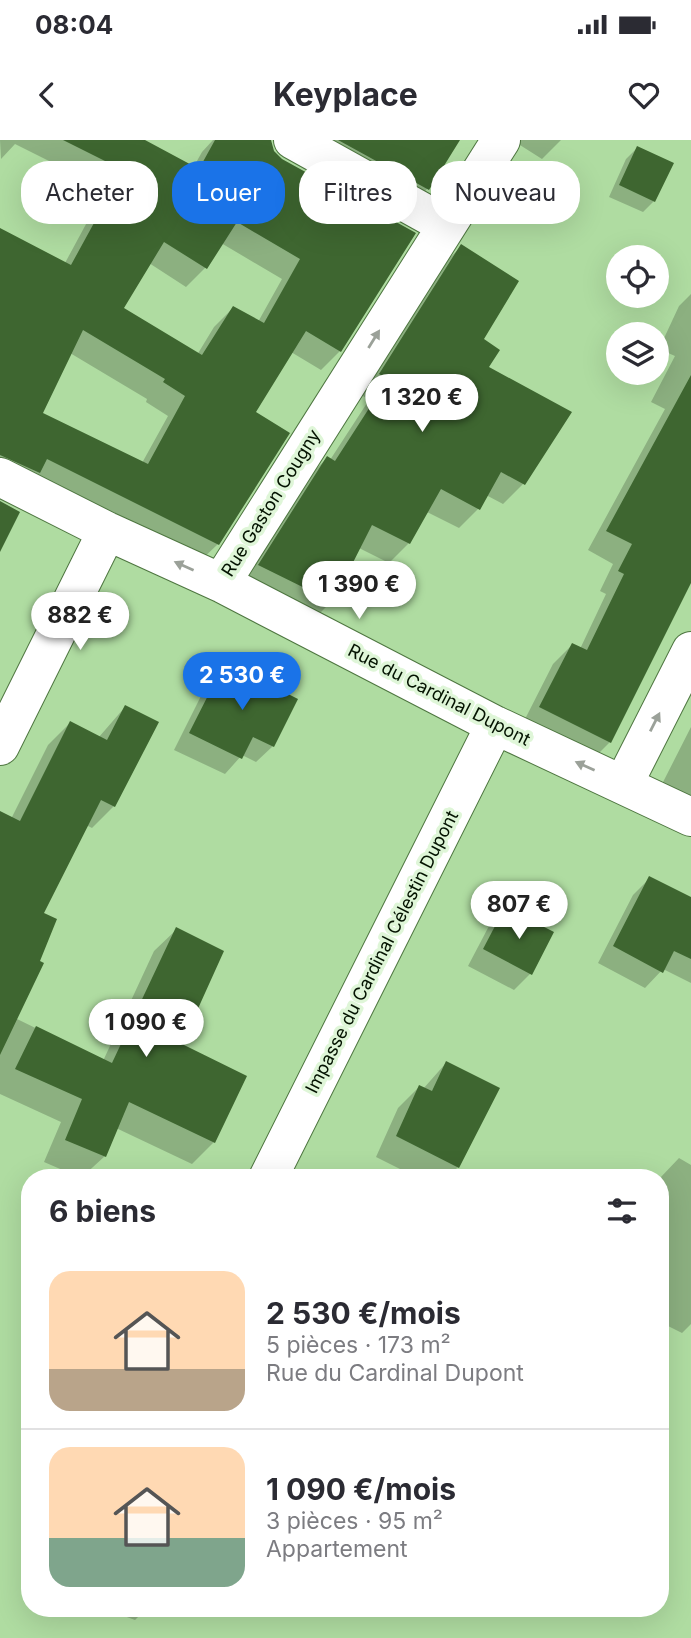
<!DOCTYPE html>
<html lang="fr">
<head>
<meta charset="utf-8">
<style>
  body { margin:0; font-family:Inter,sans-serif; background:#f7f7f7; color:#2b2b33; height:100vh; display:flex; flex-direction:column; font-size:26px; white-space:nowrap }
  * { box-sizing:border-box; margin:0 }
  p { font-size:23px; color:#7c7c81 }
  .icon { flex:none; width:38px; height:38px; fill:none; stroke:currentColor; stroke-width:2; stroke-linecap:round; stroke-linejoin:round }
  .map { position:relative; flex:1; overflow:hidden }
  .side { position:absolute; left:21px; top:1029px; width:648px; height:448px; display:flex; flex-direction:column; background:#fff; border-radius:28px; box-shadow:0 7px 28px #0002 }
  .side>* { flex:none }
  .hud { position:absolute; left:21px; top:21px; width:649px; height:63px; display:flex; gap:14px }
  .fabs { position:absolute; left:606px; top:105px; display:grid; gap:14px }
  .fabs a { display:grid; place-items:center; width:63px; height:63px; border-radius:50%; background:#fff; box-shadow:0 7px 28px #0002; font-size:35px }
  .price { position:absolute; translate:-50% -60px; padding:0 16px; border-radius:24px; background:#fff; color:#222; font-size:23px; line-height:46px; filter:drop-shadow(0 2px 4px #0008) }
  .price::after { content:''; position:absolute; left:50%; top:42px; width:21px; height:16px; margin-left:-10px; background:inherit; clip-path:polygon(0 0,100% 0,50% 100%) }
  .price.active { background:#1a73e8; color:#fff }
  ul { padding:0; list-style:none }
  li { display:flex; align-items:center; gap:21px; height:175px; padding:0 28px }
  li+li { border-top:2px solid #e1e1e2 }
  li span { display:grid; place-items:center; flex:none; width:196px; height:140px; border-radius:21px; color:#555 }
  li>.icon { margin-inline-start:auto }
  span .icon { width:84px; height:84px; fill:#fffc; stroke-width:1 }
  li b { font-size:30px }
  h2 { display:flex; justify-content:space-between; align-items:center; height:84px; padding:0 28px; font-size:30px }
  .chip { padding:0 24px; border-radius:28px; background:#fff; box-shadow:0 7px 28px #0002; font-size:24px; line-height:63px }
  .chip.active { background:#1a73e8; color:#fff }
  .status { display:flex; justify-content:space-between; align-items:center; height:49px; padding:0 35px; background:#fff; direction:ltr }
  .status svg { height:19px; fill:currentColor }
  header { display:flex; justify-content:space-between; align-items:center; height:91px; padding:0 28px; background:#fff; font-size:32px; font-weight:700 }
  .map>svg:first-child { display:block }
  .shadow { fill:#0003; fill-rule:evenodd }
  .building { fill:#3e6630; fill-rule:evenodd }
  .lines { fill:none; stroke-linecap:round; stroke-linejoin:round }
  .minor-casing { stroke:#4e7640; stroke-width:40 }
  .minor { stroke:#fff; stroke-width:38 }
  .oneway { fill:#9ba199 }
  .labels { text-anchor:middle; stroke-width:7; stroke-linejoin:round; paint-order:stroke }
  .street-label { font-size:18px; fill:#041301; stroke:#dff6d8 }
</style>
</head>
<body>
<div class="status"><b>08:04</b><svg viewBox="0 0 49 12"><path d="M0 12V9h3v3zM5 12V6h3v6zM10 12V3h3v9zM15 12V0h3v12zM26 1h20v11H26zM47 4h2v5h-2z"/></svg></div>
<header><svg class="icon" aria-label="back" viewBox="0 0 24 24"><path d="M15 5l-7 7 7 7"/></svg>Keyplace<svg class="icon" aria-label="heart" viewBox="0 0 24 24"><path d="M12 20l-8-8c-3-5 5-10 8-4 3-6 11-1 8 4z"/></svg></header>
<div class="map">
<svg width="691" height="1498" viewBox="0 0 691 1498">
  <rect width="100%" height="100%" fill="#afdca1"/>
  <path class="shadow" d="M0 0H141L193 28 202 12 213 0H270L340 211 321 230 291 212 253 273 218 404 198 423 0 323V99L65 123 105 49 15 4 1 19ZM221 103 282 139 258 182 233 168 214 187 197 215 122 169 149 123 186 147 205 128ZM70 213 147 259 146 262 168 276 142 323 41 274Z
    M285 0H458L427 49 408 69Z
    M512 0H561L542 19Z
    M637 8 654 61 643 72 609 57 626 19Z
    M461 107 487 228 523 344 503 364 486 355 479 368 459 388 427 372 409 403 389 423 359 408 332 461 312 481 240 446 307 338 327 318 330 320 369 260 360 254 441 126Z
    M691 154V438L610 602 591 621 521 587 553 524 572 505 580 509 606 454 600 451 613 424 588 410 665 269 651 262 675 216 659 209 679 166Z
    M225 524 273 606 256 622 242 615 225 634 174 610 209 540Z
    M125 567 114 666 92 688 86 685 42 773 15 878 103 921 154 811 176 790 179 905 214 1002 192 1024 116 988 105 1016 81 1038 44 1022 61 982 0 954V679H11L48 605 70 583 99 597Z
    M691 587V666L659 650Z
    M650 738 691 759V843L663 829 645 848 598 823 633 755Z
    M505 769 531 833 514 850 468 826 489 786Z
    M446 923 458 1027 447 1038H418L376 1017 398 968 419 947 423 949Z
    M679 1018 691 1025V1184L682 1193 660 1182V1038Z
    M102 1468H147L135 1480Z"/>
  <path class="building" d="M63 0H145L199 29 215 0H271L274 11 282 19 416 93 341 212 306 191 256 272 290 293 219 405 47 319 40 333 0 315V88L71 125 123 30ZM237 82 300 119 264 183 233 166 202 215 124 168 164 102 207 129ZM83 190 165 239 163 242 185 256 148 324 43 273Z
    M338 0H460L429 50Z
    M637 6 674 23 655 62 619 45Z
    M461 104 519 141 484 199 500 210 489 227 572 272 525 345 501 332 480 370 441 349 410 404 372 385 333 462 258 425 327 316 335 321 388 239 379 234Z
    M691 235V443L611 603 539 567 572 503 587 510 624 434 618 431 632 404 606 391Z
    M0 361 20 372 0 412Z
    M225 522 298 559 274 607 253 597 242 619 189 593Z
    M125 565 159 582 115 667 101 660 44 773 57 779 40 821 44 823 0 915V671L20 681 70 581 107 600Z
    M649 736 691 757V819L674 811 663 833 613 806Z
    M505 767 554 792 532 835 483 809Z
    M176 787 224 811 182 904 247 936 215 1003 129 962 106 1017 65 1000 82 959 15 929 36 886 112 923Z
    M446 921 500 948 459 1028 396 996 419 945 432 951Z"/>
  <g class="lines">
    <defs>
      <path id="minor" d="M293 0 446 85
        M0 337 107 391 221 443 495 585 691 677
        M221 443 501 0
        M0 606 107 391
        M624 643 691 511
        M268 1038 495 585"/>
    </defs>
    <use href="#minor" class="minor-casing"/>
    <use href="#minor" class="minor"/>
  </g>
  <defs><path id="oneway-solid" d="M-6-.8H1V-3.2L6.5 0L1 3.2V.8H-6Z" transform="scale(1.75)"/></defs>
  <g class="oneway">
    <use href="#oneway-solid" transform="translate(374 199) rotate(-58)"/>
    <use href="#oneway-solid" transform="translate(184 426) rotate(-156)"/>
    <use href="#oneway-solid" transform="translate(655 582) rotate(-63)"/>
    <use href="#oneway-solid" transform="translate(585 626) rotate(-156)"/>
  </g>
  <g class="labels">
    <g class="street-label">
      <text transform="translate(271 363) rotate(-58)" y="6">Rue Gaston Cougny</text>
      <text transform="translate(439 555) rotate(27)" y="6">Rue du Cardinal Dupont</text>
      <text transform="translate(382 812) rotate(-63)" y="6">Impasse du Cardinal Célestin Dupont</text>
    </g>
  </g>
</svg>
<div class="fabs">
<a><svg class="icon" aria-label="locate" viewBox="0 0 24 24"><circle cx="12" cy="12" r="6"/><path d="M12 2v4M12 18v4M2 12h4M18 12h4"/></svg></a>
<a><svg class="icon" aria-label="layers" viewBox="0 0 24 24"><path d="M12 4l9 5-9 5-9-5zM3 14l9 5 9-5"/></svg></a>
</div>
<b class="price" style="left:422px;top:294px">1 320 €</b>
<b class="price" style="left:359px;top:481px">1 390 €</b>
<b class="price" style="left:80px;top:512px">882 €</b>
<b class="price active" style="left:242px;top:572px">2 530 €</b>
<b class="price" style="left:519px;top:801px">807 €</b>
<b class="price" style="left:146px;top:919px">1 090 €</b>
<div class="hud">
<a class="chip">Acheter</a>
<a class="chip active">Louer</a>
<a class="chip">Filtres</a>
<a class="chip">Nouveau</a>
</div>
<section class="side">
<h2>6 biens<svg class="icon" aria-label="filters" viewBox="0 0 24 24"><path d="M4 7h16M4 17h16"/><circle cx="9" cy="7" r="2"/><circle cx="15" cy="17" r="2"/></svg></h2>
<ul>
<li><span style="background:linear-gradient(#ffd9b3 70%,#b9a48a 0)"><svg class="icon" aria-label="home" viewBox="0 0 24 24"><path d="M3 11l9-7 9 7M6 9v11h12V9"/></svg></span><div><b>2 530 €/mois</b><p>5 pièces · 173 m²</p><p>Rue du Cardinal Dupont</p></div></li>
<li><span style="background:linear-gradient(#ffd9b3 65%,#7fa58c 0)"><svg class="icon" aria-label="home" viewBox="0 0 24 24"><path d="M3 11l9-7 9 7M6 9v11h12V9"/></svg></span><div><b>1 090 €/mois</b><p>3 pièces · 95 m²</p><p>Appartement</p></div></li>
</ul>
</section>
</div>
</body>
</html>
